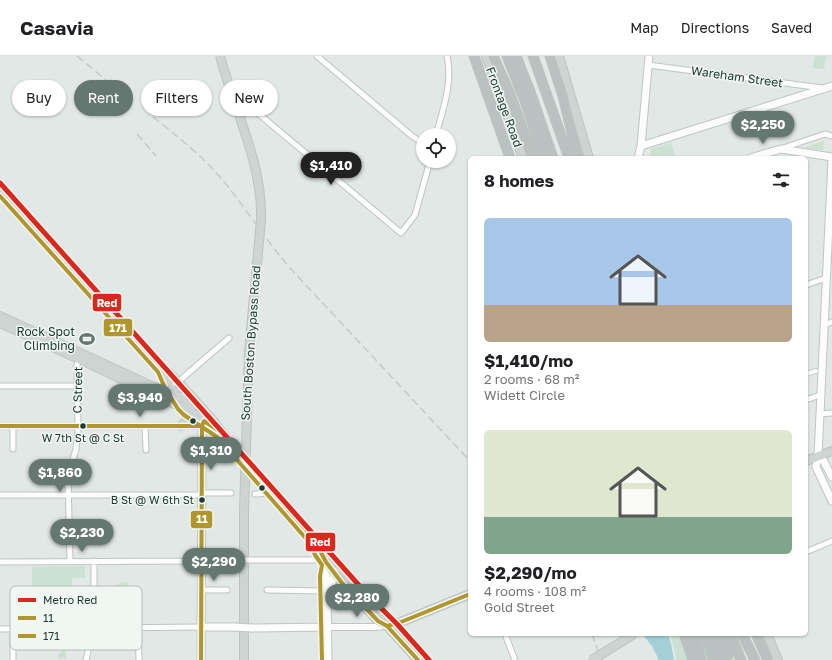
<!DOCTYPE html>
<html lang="en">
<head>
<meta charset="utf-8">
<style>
  body { margin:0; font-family:"Golos Text",sans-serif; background:#f2f2f2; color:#202124; height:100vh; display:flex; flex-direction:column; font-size:15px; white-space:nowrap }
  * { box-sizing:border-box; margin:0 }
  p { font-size:13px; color:#757577 }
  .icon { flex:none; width:22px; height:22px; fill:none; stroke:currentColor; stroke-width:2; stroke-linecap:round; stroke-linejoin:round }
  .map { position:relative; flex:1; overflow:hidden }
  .drawer { position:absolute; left:468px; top:100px; width:340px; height:480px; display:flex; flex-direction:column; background:#fff; border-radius:6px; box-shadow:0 1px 3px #0004 }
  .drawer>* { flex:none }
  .hud { position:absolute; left:12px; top:24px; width:380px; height:36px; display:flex; gap:8px }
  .fabs { position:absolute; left:416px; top:72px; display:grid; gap:8px }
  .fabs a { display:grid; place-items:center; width:40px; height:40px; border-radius:50%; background:#fff; box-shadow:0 1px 3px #0004; font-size:20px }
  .price { position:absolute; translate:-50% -34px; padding:0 9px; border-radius:14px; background:#657771; color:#fff; font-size:13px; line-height:26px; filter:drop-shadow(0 1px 2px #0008) }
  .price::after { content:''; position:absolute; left:50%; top:24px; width:12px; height:9px; margin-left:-6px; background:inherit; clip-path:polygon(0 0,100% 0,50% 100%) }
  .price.active { background:#222; color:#fff }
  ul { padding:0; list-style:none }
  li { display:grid; align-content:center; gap:8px; height:212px; padding:0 16px }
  li span { display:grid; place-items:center; height:124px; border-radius:6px; color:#555 }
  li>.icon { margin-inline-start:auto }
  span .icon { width:72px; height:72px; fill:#fffc; stroke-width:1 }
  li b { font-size:17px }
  h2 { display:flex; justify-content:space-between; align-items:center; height:48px; padding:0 16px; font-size:17px }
  .pill { padding:0 14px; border-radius:18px; background:#fff; box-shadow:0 1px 3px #0004; font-size:14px; line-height:36px }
  .pill.active { background:#657771; color:#fff }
  header { display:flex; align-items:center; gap:24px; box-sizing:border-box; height:56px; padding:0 20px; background:#fff; border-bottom:1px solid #e0e0e0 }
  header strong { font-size:19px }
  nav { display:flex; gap:22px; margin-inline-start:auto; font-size:14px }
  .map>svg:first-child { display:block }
  .green { fill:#cbe1d1 }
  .water { fill:#a3d0d6 }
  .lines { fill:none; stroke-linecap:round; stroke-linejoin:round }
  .pedestrian-casing { stroke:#bfc5c2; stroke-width:6 }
  .minor-casing { stroke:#bfc5c2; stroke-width:7 }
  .tertiary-casing { stroke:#bfc5c2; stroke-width:8 }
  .secondary-casing { stroke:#bec6c2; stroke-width:9 }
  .primary-casing { stroke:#bcc4c1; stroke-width:10 }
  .motorway-casing { stroke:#bcc4c1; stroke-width:11 }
  .pedestrian { stroke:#fbfcfb; stroke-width:4 }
  .minor { stroke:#fbfcfb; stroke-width:5 }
  .tertiary { stroke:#fbfcfb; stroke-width:6 }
  .secondary { stroke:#fbfcfb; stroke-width:7 }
  .primary { stroke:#cdd4d2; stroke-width:8 }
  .motorway { stroke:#b9c2c0; stroke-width:9 }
  .rail { stroke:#c6c9c8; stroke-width:1.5; stroke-dasharray:8 4; stroke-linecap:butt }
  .minor-bridge-casing { stroke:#bfc5c2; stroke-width:7; stroke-linecap:butt }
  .secondary-bridge-casing { stroke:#bec6c2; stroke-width:9; stroke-linecap:butt }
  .primary-bridge-casing { stroke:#bcc4c1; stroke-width:10; stroke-linecap:butt }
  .minor-bridge { stroke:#fbfcfb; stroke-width:5 }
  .secondary-bridge { stroke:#fbfcfb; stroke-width:7 }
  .primary-bridge { stroke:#cdd4d2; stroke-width:8 }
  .bus-1-casing { stroke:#f0f7f3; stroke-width:7 }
  .bus-2-casing { stroke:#f0f7f3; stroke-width:7 }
  .bus-1 { stroke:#b1962e; stroke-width:4 }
  .bus-2 { stroke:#b1962e; stroke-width:4 }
  .metro-1-casing { stroke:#f0f7f3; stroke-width:8 }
  .metro-1 { stroke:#da291c; stroke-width:5 }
  .bus-dot { fill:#213a33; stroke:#f0f7f3; stroke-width:1.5 }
  .labels { text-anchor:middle; stroke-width:3; stroke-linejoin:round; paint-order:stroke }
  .bus-label { font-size:11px; fill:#213a33; stroke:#f0f7f3 }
  .street-label { font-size:12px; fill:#213a33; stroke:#f0f7f3 }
  .poi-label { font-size:12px; fill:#213a33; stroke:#f0f7f3; text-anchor:end }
  .key { fill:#f0f7f3; stroke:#b2beb9; stroke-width:1 }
  .key-label { font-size:11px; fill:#213a33 }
  .line-badge { stroke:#f0f7f3; stroke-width:1.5 }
  .badge-label { font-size:11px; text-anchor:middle; font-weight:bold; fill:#fff }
</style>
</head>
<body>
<header>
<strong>Casavia</strong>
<nav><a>Map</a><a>Directions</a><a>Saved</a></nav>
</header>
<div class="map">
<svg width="832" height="604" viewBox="0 0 832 604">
  <rect width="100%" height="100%" fill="#e2e8e5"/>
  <path class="green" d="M815 0H826L824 13 813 12Z
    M824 85 823 94 804 92 823 85Z
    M671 87 676 102H650L651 93Z
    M85 510V522H72V552H42V566H32V511Z
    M122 526H128V529L124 533 122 542H117V529Z
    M670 578H722L735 604H677Z
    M64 592H66V603L58 602V599Z"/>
  <path class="water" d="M642 578H668L671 588 674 604H659L652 590Z"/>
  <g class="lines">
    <defs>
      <path id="pedestrian" d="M806 318 816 315"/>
      <path id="minor" d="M317 0 412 80 423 87
        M648 9 822 32
        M232 34 241 43 401 177 415 159 430 105
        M436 79C443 53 453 27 447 0
        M783 92 825 78 832 80
        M806 229 826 222
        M824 269 832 266
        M170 329 179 325 229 282
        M0 330H77
        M806 344 820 339
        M820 358 832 357
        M0 370H202
        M145 371 146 394
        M13 393V370
        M202 437H231
        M255 438 274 437
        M0 439H202
        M806 496 832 485
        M202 504H235
        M248 504H313L323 501
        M70 505 68 420 76 393 78 375 77 309 79 302
        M0 506 202 505
        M201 534H227
        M267 534 327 535
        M138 571 139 604
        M0 573 201 571
        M505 578 515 604
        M13 604V573
        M86 604 94 568V505"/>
      <path id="tertiary" d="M327 571H374L387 570"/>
      <path id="secondary" d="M641 90 832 30
        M638 102 641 90 649 0
        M750 102 781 93 832 101
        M832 104 818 400 816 411 832 445
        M818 400 823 404 832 421
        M327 535 332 527 335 515
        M201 571H234
        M252 572 327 571
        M201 604 202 370 204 365
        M328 604 327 535 326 520 328 508"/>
      <path id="primary" d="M486 0 523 102
        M559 0 589 102
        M0 131 163 313 169 317 181 329 211 362 235 393
        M0 260 154 331 185 343 195 349
        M0 267 79 303 187 354
        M163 313 166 323 176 341
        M184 351 216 373
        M181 370 187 364V354
        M806 405 832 395
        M249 409 384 560 387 570
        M315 486C328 517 356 540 378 565L387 570 418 604
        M387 570 401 566 470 538
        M767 578 778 604
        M244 604V455L249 296"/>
      <path id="motorway" d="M474 0 510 102
        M493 0 510 38 533 102
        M507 0 525 45 544 102
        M516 0 531 38 553 102
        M533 0 569 102
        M550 0 563 40 578 102
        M684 578 693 604
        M695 578 701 604
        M706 578 713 604
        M713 578 724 604
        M720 578 728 599
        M730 578 741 604
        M742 578 755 604
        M756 578 768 604"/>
    </defs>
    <use href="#pedestrian" class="pedestrian-casing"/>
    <use href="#minor" class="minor-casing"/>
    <use href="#tertiary" class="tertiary-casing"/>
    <use href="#secondary" class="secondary-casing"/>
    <use href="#primary" class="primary-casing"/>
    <use href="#motorway" class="motorway-casing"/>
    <use href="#pedestrian" class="pedestrian"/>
    <use href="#minor" class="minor"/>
    <use href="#tertiary" class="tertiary"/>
    <use href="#secondary" class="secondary"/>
    <use href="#primary" class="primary"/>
    <use href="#motorway" class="motorway"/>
    <path class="rail" d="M77 0 112 29
      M153 61C177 80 201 99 221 122 245 151 265 183 290 212L470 405
      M137 78 156 100
      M592 578 601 604"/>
    <defs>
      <path id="minor-bridge" d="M235 504H248"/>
      <path id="secondary-bridge" d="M234 571 252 572"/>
      <path id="primary-bridge" d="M220 0C234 53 263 108 261 164L249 296
        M235 393 249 409
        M592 604 634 578"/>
    </defs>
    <use href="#minor-bridge" class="minor-bridge-casing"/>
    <use href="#secondary-bridge" class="secondary-bridge-casing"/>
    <use href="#primary-bridge" class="primary-bridge-casing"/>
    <use href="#minor-bridge" class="minor-bridge"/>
    <use href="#secondary-bridge" class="secondary-bridge"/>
    <use href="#primary-bridge" class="primary-bridge"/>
    <defs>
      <path id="bus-1" d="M0 370H202
        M387 570 401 566 470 538
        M201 604 202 370 204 365 221 376 314 483 326 506 342 527 378 565 387 570 418 604"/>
      <path id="bus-2" d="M0 140 158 316 165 332 178 353 184 359 217 381 309 486 315 499 322 509 320 520 322 604"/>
    </defs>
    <use href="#bus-1" class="bus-1-casing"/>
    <use href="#bus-2" class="bus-2-casing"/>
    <use href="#bus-1" class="bus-1"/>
    <use href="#bus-2" class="bus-2"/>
    <defs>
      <path id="metro-1" d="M0 127 365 536 397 568 429 604"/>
    </defs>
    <use href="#metro-1" class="metro-1-casing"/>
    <use href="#metro-1" class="metro-1"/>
  </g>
  <defs>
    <symbol id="stadium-bare" viewBox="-9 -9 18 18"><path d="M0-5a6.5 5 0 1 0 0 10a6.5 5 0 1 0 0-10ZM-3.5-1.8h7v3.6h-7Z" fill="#657771" stroke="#f0f7f3" stroke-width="2.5" paint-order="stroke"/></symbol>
  </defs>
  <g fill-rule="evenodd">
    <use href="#stadium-bare" x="76" y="272" width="22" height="22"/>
  </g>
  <g class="bus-dot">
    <circle cx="193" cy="365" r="3.5"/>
    <circle cx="83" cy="370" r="3.5"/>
    <circle cx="262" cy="432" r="3.5"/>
    <circle cx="202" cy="444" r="3.5"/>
  </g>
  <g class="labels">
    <g class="bus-label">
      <text x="83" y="386">W 7th St @ C St</text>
      <text x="194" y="448" text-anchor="end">B St @ W 6th St</text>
    </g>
    <g class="street-label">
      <text transform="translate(737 21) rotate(8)" y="4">Wareham Street</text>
      <text transform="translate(504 51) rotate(70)" y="4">Frontage Road</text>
      <text transform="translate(251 287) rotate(-86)" y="4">South Boston Bypass Road</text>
      <text transform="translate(78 334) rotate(-89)" y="4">C Street</text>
    </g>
    <g class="poi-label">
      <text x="75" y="280">Rock Spot<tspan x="75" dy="14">Climbing</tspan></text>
    </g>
  </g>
  <rect x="10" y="530" width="132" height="64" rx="6" class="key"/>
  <rect x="18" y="542" width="18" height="4" fill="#da291c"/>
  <rect x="18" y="560" width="18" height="4" fill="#b1962e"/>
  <rect x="18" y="578" width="18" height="4" fill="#b1962e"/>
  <g class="key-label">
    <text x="43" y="548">Metro Red</text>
    <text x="43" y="566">11</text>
    <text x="43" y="584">171</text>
  </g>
  <g class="line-badge">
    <rect x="92" y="237" width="30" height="19" rx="4" fill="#da291c"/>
    <rect x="103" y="262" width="30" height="19" rx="4" fill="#b1962e"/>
    <rect x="190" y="454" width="23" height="19" rx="4" fill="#b1962e"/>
    <rect x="305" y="476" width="31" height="20" rx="4" fill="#da291c"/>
  </g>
  <g class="badge-label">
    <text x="107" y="251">Red</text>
    <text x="118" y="276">171</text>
    <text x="202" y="467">11</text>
    <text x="320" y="490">Red</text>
  </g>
</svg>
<div class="fabs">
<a><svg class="icon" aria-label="locate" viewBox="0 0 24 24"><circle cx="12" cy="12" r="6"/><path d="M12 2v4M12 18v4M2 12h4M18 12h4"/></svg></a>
</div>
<b class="price" style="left:763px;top:89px">$2,250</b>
<b class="price active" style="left:331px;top:130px">$1,410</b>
<b class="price" style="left:140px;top:362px">$3,940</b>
<b class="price" style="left:211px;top:415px">$1,310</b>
<b class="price" style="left:60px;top:437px">$1,860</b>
<b class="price" style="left:82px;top:497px">$2,230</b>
<b class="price" style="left:214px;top:526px">$2,290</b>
<b class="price" style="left:357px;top:562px">$2,280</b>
<div class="hud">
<a class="pill">Buy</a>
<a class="pill active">Rent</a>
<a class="pill">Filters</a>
<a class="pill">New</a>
</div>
<section class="drawer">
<h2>8 homes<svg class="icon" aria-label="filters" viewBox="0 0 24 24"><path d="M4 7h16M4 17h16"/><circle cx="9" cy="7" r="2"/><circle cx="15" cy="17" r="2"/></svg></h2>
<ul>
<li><span style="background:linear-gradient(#a9c7e8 70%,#b9a48a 0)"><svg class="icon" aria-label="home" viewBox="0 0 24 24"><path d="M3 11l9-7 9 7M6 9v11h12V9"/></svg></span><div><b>$1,410/mo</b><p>2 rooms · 68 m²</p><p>Widett Circle</p></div></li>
<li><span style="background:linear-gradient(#dfe7d0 70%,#7fa58c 0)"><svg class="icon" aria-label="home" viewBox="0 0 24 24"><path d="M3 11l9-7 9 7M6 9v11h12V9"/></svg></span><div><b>$2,290/mo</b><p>4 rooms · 108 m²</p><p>Gold Street</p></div></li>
</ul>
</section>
</div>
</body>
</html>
